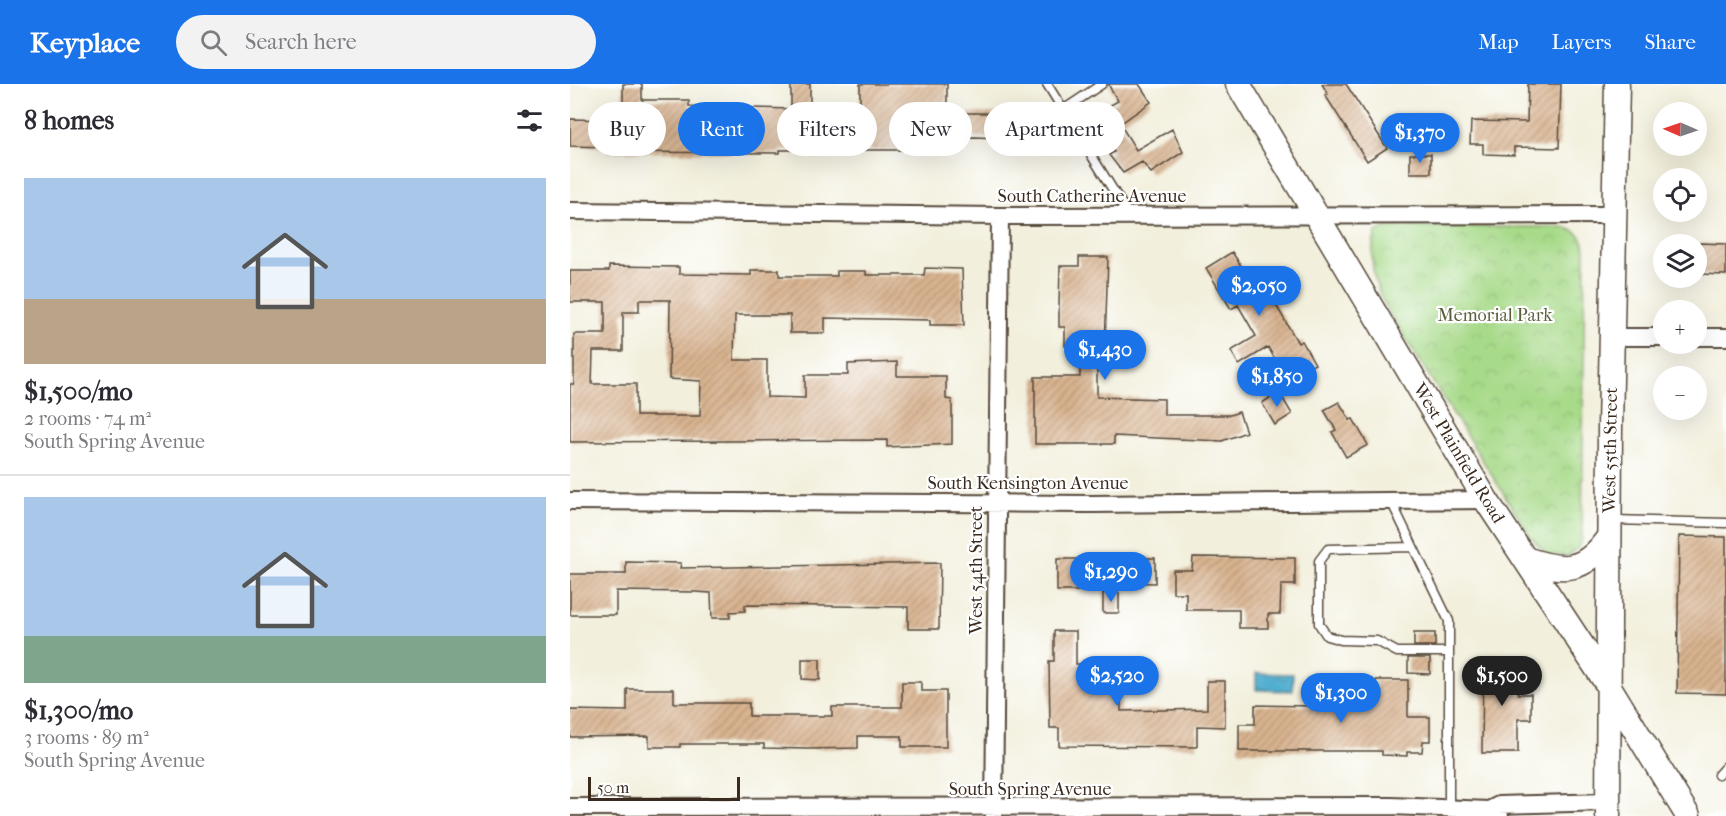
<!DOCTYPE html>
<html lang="en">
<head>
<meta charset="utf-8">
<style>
  body { margin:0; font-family:"IM FELL French Canon",serif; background:#f2f2f3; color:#2b2b33; height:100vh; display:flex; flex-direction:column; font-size:22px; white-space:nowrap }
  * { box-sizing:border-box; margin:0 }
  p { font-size:20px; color:#7c7c81 }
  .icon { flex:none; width:33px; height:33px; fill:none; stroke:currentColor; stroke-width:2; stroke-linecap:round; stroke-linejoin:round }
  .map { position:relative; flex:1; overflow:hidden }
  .panel { display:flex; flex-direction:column; background:#fff; width:570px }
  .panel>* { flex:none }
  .hud { position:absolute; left:18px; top:18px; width:570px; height:54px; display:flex; gap:12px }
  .needle { width:39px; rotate:272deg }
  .fabs { position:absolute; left:1083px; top:18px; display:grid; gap:12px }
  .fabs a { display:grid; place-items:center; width:54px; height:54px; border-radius:50%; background:#fff; box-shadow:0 6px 24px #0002; font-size:30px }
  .scale { position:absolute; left:18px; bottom:15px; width:152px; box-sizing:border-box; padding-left:6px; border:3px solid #3b2a1e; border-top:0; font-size:16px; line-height:21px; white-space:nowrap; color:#3b2a1e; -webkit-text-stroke:4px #fff; paint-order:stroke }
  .price { position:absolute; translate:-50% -51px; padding:0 14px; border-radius:21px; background:#1a73e8; color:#fff; font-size:20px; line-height:39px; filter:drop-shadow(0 2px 3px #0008) }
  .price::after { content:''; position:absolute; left:50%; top:36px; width:18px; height:14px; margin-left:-9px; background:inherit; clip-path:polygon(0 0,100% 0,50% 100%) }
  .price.current { background:#222; color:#fff }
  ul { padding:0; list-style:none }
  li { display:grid; align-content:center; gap:12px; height:318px; padding:0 24px }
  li+li { border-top:2px solid #e1e1e2 }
  li span { display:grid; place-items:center; height:186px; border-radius:0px; color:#555 }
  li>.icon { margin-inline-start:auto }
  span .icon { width:108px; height:108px; fill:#fffc; stroke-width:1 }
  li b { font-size:26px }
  h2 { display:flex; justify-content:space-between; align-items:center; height:72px; padding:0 24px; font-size:26px }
  .chip { padding:0 21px; border-radius:27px; background:#fff; box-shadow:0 6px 24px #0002; font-size:21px; line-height:54px }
  .chip.current { background:#1a73e8; color:#fff }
  header { display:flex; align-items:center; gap:36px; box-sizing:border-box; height:84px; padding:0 30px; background:#1a73e8; color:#fff }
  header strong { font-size:28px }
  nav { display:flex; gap:33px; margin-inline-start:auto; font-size:21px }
  .search { width:420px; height:54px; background:#f2f2f3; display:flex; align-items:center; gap:15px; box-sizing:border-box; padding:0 21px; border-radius:33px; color:#7c7c81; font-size:22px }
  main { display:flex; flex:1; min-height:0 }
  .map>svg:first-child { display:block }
  .park { fill:url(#park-crowns); stroke:#718254; stroke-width:1.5 }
  .water { fill:url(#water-ripples); stroke:#456c76; stroke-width:1.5 }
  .building { fill:url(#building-hatch); fill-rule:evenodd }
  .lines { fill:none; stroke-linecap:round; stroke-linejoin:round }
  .lane-casing { stroke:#56483a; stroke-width:11 }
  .street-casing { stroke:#56483a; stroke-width:20 }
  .secondary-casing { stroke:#56483a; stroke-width:27 }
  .lane { stroke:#fff; stroke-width:8 }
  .street { stroke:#fff; stroke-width:16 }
  .secondary { stroke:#fff; stroke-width:24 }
  .labels { text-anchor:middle; stroke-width:4.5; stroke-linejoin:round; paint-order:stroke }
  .street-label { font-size:18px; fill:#3b2a1e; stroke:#fff }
  .park-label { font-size:18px; fill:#5b5f3e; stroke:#fff }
</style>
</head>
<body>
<header>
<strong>Keyplace</strong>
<div class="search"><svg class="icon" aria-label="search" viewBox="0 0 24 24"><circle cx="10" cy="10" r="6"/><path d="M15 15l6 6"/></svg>Search here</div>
<nav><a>Map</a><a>Layers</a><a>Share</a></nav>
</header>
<main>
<section class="panel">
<h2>8 homes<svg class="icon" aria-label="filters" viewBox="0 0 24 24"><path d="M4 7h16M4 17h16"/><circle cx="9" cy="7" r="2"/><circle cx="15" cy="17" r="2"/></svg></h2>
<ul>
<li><span style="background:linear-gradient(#a9c7e8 65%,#b9a48a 0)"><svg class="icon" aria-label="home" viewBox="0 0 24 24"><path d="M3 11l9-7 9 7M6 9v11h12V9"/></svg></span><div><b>$1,500/mo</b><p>2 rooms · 74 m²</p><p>South Spring Avenue</p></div></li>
<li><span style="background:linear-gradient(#a9c7e8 75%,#7fa58c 0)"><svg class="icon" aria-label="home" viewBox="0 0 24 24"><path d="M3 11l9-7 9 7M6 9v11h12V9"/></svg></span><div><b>$1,300/mo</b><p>3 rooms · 89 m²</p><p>South Spring Avenue</p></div></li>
</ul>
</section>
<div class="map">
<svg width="1156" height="732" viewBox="0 0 1156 732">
  <defs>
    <pattern id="park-crowns" width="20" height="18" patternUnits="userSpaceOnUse" patternTransform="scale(1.5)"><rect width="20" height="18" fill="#a7da89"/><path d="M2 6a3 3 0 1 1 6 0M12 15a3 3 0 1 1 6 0" fill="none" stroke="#91bb76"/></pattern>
    <pattern id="water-ripples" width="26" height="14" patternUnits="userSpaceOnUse" patternTransform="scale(1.5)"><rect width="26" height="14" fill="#4fadce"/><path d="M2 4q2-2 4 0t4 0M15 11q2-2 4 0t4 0" fill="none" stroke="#438da7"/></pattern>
    <pattern id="building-hatch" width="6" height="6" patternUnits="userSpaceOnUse" patternTransform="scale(1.5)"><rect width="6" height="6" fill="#d9b490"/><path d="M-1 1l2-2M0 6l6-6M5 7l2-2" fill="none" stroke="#b19375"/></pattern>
  </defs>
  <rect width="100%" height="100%" fill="#fff"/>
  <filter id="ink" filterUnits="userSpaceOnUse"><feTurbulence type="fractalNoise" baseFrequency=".0167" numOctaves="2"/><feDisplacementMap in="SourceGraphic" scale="12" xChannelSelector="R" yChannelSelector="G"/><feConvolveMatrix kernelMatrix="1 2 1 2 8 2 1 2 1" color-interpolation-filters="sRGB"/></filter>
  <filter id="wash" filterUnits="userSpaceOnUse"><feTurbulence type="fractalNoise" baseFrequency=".008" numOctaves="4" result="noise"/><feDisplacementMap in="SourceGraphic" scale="24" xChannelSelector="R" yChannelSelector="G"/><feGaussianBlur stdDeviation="1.35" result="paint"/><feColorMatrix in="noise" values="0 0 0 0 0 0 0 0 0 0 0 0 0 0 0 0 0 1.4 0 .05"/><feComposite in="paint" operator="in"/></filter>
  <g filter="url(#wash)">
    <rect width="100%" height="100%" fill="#f2efdc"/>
    <path class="park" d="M817 143H993C1006 147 1013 150 1015 165L1012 455 1007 465 998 472 977 470 961 453 817 225C804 201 798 174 806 148Z"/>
    <path class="water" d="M686 589 723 590V607L686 606Z"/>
    <g id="blocks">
      <path class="building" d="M53 0H72V16H119V22L221 25V0H240V25L257 26V30H290V0H377V29H442V39H493V68H450V55L405 53 347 54V66H210V69L37 68V63L0 62V35L38 36V25H53Z
        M538 0H569L581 18 550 40 566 66 602 45 613 68 581 89 572 78 553 89 539 71 544 68 521 32 548 17Z
        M752 0H776L817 64 797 77 755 11 758 10Z
        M958 0H991L989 64 944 63V71L913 70V60H900L901 37 957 38Z
        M840 70H861V89H840Z
        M1130 159 1156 160V191L1129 190Z
        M662 168 677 191 688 184 699 202 696 204 728 259 732 257 745 280 717 296 698 263 669 281 661 267 686 252 668 221 661 225 636 184Z
        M509 173H538L535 262H527V313L594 315V331H660L669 328 676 348 652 357 544 352V360H465V293H510V262H495V243H489V222L490 182H509Z
        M39 182 109 183V190L181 191V186H209V192H267V187H296V191H354L355 184 392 185 394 241H360V236L255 234V249H220V231H165L164 276H197V313L235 314V291H278V280L327 278V292H376V315L382 316V360L317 363V356L0 358V300H4V250H35V218H0V187H39ZM69 216H100L99 295 131 297 130 332H66V300H22L23 267H53V228H69Z
        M709 308 722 330 705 341 692 319Z
        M769 318 780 336 783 335 798 361 776 373 762 348 766 346 754 326Z
        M1109 452 1156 453V610L1107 609Z
        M623 473 725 474V501H711L710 530H698V544H669V526H616V509H603V486H622Z
        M553 474H585V499L553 498Z
        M487 475H508V507H487Z
        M56 478 111 479 110 484 370 479 369 545H338V523L175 521V527L160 528V534H142L141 509 126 508 46 507V531H0V490H56Z
        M533 509H549V529H533Z
        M484 547H506V580H551V627L637 625V597H655V643L627 642V663L489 662V644H480L479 577H484Z
        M844 549H865V562H844Z
        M838 574H860V590L838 589Z
        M232 575H250V596L232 595Z
        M913 577H948V610H961V635H948V669H912Z
        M806 596H838V633H860V657H853L852 668H837V672L812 671V667H669V640H685V621L745 622V608H806Z
        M332 598H351V607H376V663H332V652H288V664L237 665 194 664V660H110V663H79V652L0 653V626L57 627V605H104V619H179V632H262V623H332Z"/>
    </g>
  </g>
  <g filter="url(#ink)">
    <use href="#blocks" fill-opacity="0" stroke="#56483a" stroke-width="1.5"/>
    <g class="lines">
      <defs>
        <path id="lane" d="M477 0 558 130
          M493 26 532 0
          M821 417 879 537V722
          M1043 436 1156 439
          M843 463 758 465 749 477V540L757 552 771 556 807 557 827 568H879
          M1148 691 1156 682"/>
        <path id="street" d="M0 127 430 132 1044 131
          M1042 253H1094
          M1126 253H1156
          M0 417 521 420 916 416
          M0 723 821 722 919 726
          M424 732 430 132
          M930 732 919 726 929 721 1038 718"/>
        <path id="secondary" d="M668 0 916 416 1038 601 1118 732
          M955 475C994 488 1014 489 1039 453
          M1038 732 1040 344 1047 0"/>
      </defs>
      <use href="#lane" class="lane-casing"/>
      <use href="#street" class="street-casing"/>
      <use href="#secondary" class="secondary-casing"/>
      <use href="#lane" class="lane"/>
      <use href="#street" class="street"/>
      <use href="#secondary" class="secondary"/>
    </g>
  </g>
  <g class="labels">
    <g class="street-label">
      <text x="522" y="118">South Catherine Avenue</text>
      <text transform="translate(1040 366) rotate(-89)" y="6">West 55th Street</text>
      <text transform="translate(889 369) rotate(59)" y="6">West Plainfield Road</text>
      <text x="458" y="405">South Kensington Avenue</text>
      <text transform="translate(406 486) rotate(-90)" y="6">West 54th Street</text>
      <text x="460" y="711">South Spring Avenue</text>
    </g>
    <g class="park-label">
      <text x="925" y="237">Memorial Park</text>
    </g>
  </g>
</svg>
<div class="fabs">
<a><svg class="needle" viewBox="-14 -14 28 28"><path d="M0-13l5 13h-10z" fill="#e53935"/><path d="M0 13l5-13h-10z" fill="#7c7c81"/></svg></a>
<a><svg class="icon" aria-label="locate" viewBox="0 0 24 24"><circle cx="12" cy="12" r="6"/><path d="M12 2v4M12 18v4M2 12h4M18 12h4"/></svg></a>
<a><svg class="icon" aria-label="layers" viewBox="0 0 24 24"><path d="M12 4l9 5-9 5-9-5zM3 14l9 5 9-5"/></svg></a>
<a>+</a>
<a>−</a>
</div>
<div class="scale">50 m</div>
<b class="price" style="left:850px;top:80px">$1,370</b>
<b class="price" style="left:689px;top:233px">$2,050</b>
<b class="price" style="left:535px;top:297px">$1,430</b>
<b class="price" style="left:707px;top:324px">$1,850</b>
<b class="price" style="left:541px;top:519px">$1,290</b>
<b class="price" style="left:547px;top:623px">$2,520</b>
<b class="price current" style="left:932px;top:623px">$1,500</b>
<b class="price" style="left:771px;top:640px">$1,300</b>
<div class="hud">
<a class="chip">Buy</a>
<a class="chip current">Rent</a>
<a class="chip">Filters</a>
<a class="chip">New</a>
<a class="chip">Apartment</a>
</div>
</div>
</main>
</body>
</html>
